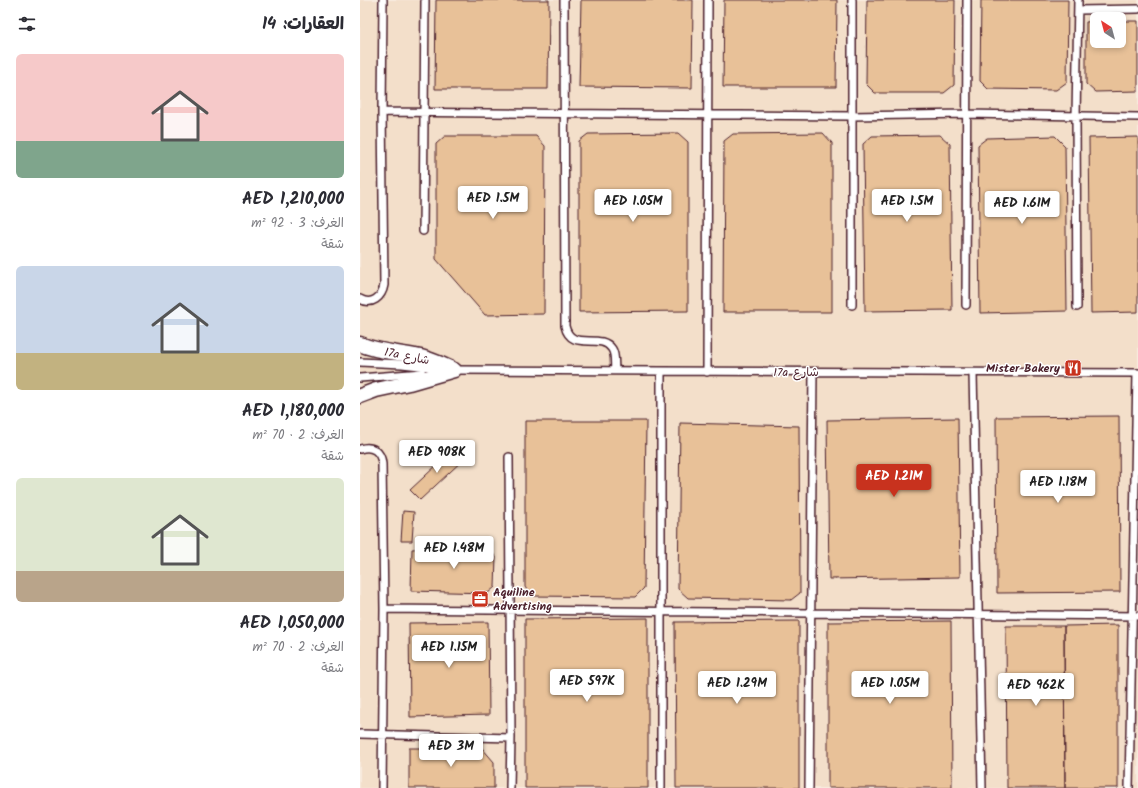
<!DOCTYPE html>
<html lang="ar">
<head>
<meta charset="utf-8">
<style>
  body { margin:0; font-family:Kalam,"Playpen Sans Arabic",sans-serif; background:#f7f7f7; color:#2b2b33; direction:rtl; height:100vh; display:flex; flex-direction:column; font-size:15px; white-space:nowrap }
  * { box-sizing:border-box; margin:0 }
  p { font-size:13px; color:#7c7c81 }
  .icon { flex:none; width:22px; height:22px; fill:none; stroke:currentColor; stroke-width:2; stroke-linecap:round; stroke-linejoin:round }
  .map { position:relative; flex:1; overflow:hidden; direction:ltr }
  .sheet { display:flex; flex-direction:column; background:#fff; width:360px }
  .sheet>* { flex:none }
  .needle { width:26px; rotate:324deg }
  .buttons { position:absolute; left:730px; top:12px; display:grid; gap:8px }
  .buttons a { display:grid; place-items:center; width:36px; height:36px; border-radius:6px; background:#fff; box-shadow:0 2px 6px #0003; font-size:20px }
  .price { position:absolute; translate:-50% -34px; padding:0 9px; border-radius:4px; background:#fff; color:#222; font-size:13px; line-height:26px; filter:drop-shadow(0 1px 2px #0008) }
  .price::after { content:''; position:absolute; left:50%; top:24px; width:12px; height:9px; margin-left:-6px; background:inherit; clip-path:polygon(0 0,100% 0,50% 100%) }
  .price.selected { background:#c8321e; color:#fff }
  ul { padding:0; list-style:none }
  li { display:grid; align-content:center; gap:8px; height:212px; padding:0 16px }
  li span { display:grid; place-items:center; height:124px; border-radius:6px; color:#555 }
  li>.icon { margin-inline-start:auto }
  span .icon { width:72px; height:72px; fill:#fffc; stroke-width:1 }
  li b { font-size:17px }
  h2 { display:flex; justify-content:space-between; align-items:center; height:48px; padding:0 16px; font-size:17px }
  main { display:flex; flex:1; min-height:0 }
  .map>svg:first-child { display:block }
  .built { fill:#f3dfca; fill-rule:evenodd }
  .building { fill:#e8c198; stroke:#4a1f2b }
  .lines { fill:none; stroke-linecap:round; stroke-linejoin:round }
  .lane-casing { stroke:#4a1f2b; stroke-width:10 }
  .street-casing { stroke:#4a1f2b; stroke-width:17 }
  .lane { stroke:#fff; stroke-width:7 }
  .street { stroke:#fff; stroke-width:14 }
  .labels { text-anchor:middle; stroke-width:3; stroke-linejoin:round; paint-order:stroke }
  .street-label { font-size:12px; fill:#4a1f2b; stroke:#fff }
  .poi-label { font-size:12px; font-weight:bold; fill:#4a1f2b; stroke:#fff; text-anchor:end }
</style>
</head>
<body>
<main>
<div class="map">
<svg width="778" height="788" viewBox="0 0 778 788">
  <rect width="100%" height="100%" fill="#f8ece0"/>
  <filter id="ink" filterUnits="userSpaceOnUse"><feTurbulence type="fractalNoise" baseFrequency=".025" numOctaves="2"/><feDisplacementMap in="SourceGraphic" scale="8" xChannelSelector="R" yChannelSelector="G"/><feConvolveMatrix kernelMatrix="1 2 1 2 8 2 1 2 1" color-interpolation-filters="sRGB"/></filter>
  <g filter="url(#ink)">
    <path class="built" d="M0 0H778V788H0ZM737 19H759V41H737Z"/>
    <path class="building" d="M76 0H189L188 89H75Z
      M221 0H333L332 88 219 87Z
      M364 0H477L476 87H363Z
      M507 0H595L594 85 584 93H515L506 84Z
      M621 0H708L707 82 696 90 628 89 620 81Z
      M737 21V41H759V21H778V91L735 92 726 84V22Z
      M318 133 328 142V311L219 312V141L228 134Z
      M463 133 472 143V312H363L364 141 373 134Z
      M580 135 590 144 592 310 505 311 503 144 512 136Z
      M85 136H176L185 146 184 314 125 315 76 259V144Z
      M695 136 705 146 707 311 620 313 618 145 627 138Z
      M778 137V312L731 313 729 138Z
      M759 416 760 592 637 593 636 417Z
      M598 418 600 577 469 579 467 420Z
      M165 421H286L284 588 275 597 171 596 165 587Z
      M320 423 439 426 440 593 431 600 328 598 318 589Z
      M94 449 104 459 60 500 50 490Z
      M43 511 54 512 52 541H41Z
      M125 545 136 557 135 587 128 593 51 591 52 549Z
      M288 618V788H165V619Z
      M439 621V788H316L315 622Z
      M591 621 592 788H468V622Z
      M128 622 129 715 50 717 49 623Z
      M758 625V788H705L704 626Z
      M646 626H704L705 788H647Z
      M49 748H122L134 762V788H49Z"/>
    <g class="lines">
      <defs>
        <path id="lane" d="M204 0 205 326C211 353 240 331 252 349 256 355 254 364 255 371
          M492 0V305
          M718 10 778 9
          M22 112 492 116 606 114 778 117
          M63 231 65 0
          M0 299C12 306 22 297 24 285L22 112 23 0
          M606 305 607 0
          M717 307 716 117 718 0
          M0 362 42 364 78 368
          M92 370 778 373
          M301 371V788
          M347 372 348 0
          M613 373 622 788
          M0 378 62 373
          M0 449C12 445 21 451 22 464L24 609 22 788
          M149 457 151 738 150 788
          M24 609 778 616
          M0 734 151 738
          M449 788 453 372
          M769 788 777 373"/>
        <path id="street" d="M0 344C18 352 37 352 55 356 69 358 81 364 94 370
          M0 396 16 390 49 383 94 370"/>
      </defs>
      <use href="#lane" class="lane-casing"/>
      <use href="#street" class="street-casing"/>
      <use href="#lane" class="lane"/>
      <use href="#street" class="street"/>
    </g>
  </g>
  <defs>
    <symbol id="restaurant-square" viewBox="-11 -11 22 22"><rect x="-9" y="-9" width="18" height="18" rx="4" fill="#c8321e" stroke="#fff"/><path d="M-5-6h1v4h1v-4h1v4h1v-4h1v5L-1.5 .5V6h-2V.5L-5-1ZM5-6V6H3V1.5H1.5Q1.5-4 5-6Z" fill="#fff"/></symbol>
    <symbol id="office-square" viewBox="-11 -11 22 22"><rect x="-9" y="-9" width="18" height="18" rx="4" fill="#c8321e" stroke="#fff"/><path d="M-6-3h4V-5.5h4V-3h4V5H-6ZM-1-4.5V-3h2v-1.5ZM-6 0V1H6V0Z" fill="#fff"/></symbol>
  </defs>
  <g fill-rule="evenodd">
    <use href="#restaurant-square" x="703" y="358" width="20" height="20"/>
    <use href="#office-square" x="110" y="589" width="20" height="20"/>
  </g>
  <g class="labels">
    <g class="street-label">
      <text transform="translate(47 356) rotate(11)" y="4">17a شارع</text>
      <text x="436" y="376">17a شارع</text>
    </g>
    <g class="poi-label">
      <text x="700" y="372">Mister Bakery</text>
      <text x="133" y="596" text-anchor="start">Aquiline<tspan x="133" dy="14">Advertising</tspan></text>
    </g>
  </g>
</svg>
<div class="buttons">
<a><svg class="needle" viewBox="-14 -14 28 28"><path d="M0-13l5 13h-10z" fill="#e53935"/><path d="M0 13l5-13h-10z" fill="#7c7c81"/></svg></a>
</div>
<b class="price" style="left:133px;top:220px">AED 1.5M</b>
<b class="price" style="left:273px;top:223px">AED 1.05M</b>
<b class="price" style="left:547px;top:223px">AED 1.5M</b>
<b class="price" style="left:662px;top:225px">AED 1.61M</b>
<b class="price" style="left:77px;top:474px">AED 908K</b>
<b class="price selected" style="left:534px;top:498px">AED 1.21M</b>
<b class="price" style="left:698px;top:504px">AED 1.18M</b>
<b class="price" style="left:94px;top:570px">AED 1.48M</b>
<b class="price" style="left:89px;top:669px">AED 1.15M</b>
<b class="price" style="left:227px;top:703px">AED 597K</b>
<b class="price" style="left:377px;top:705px">AED 1.29M</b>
<b class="price" style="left:530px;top:705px">AED 1.05M</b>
<b class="price" style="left:676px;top:707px">AED 962K</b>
<b class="price" style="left:91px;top:768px">AED 3M</b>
</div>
<section class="sheet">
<h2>العقارات: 14<svg class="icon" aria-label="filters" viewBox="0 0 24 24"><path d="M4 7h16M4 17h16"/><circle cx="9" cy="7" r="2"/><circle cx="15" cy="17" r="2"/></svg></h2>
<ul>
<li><span style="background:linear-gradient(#f6c9c9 70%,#7fa58c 0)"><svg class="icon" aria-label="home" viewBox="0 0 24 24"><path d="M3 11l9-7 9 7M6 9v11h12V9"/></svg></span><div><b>AED 1,210,000</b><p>الغرف: 3 · 92 m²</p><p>شقة</p></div></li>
<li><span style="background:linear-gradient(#c9d6e8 70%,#c2b280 0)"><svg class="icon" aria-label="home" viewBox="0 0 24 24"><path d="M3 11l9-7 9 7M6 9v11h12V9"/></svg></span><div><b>AED 1,180,000</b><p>الغرف: 2 · 70 m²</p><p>شقة</p></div></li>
<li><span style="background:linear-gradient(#dfe7d0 75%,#b9a48a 0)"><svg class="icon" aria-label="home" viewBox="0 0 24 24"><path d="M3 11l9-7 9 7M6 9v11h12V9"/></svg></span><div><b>AED 1,050,000</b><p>الغرف: 2 · 70 m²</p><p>شقة</p></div></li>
</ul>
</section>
</main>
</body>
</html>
